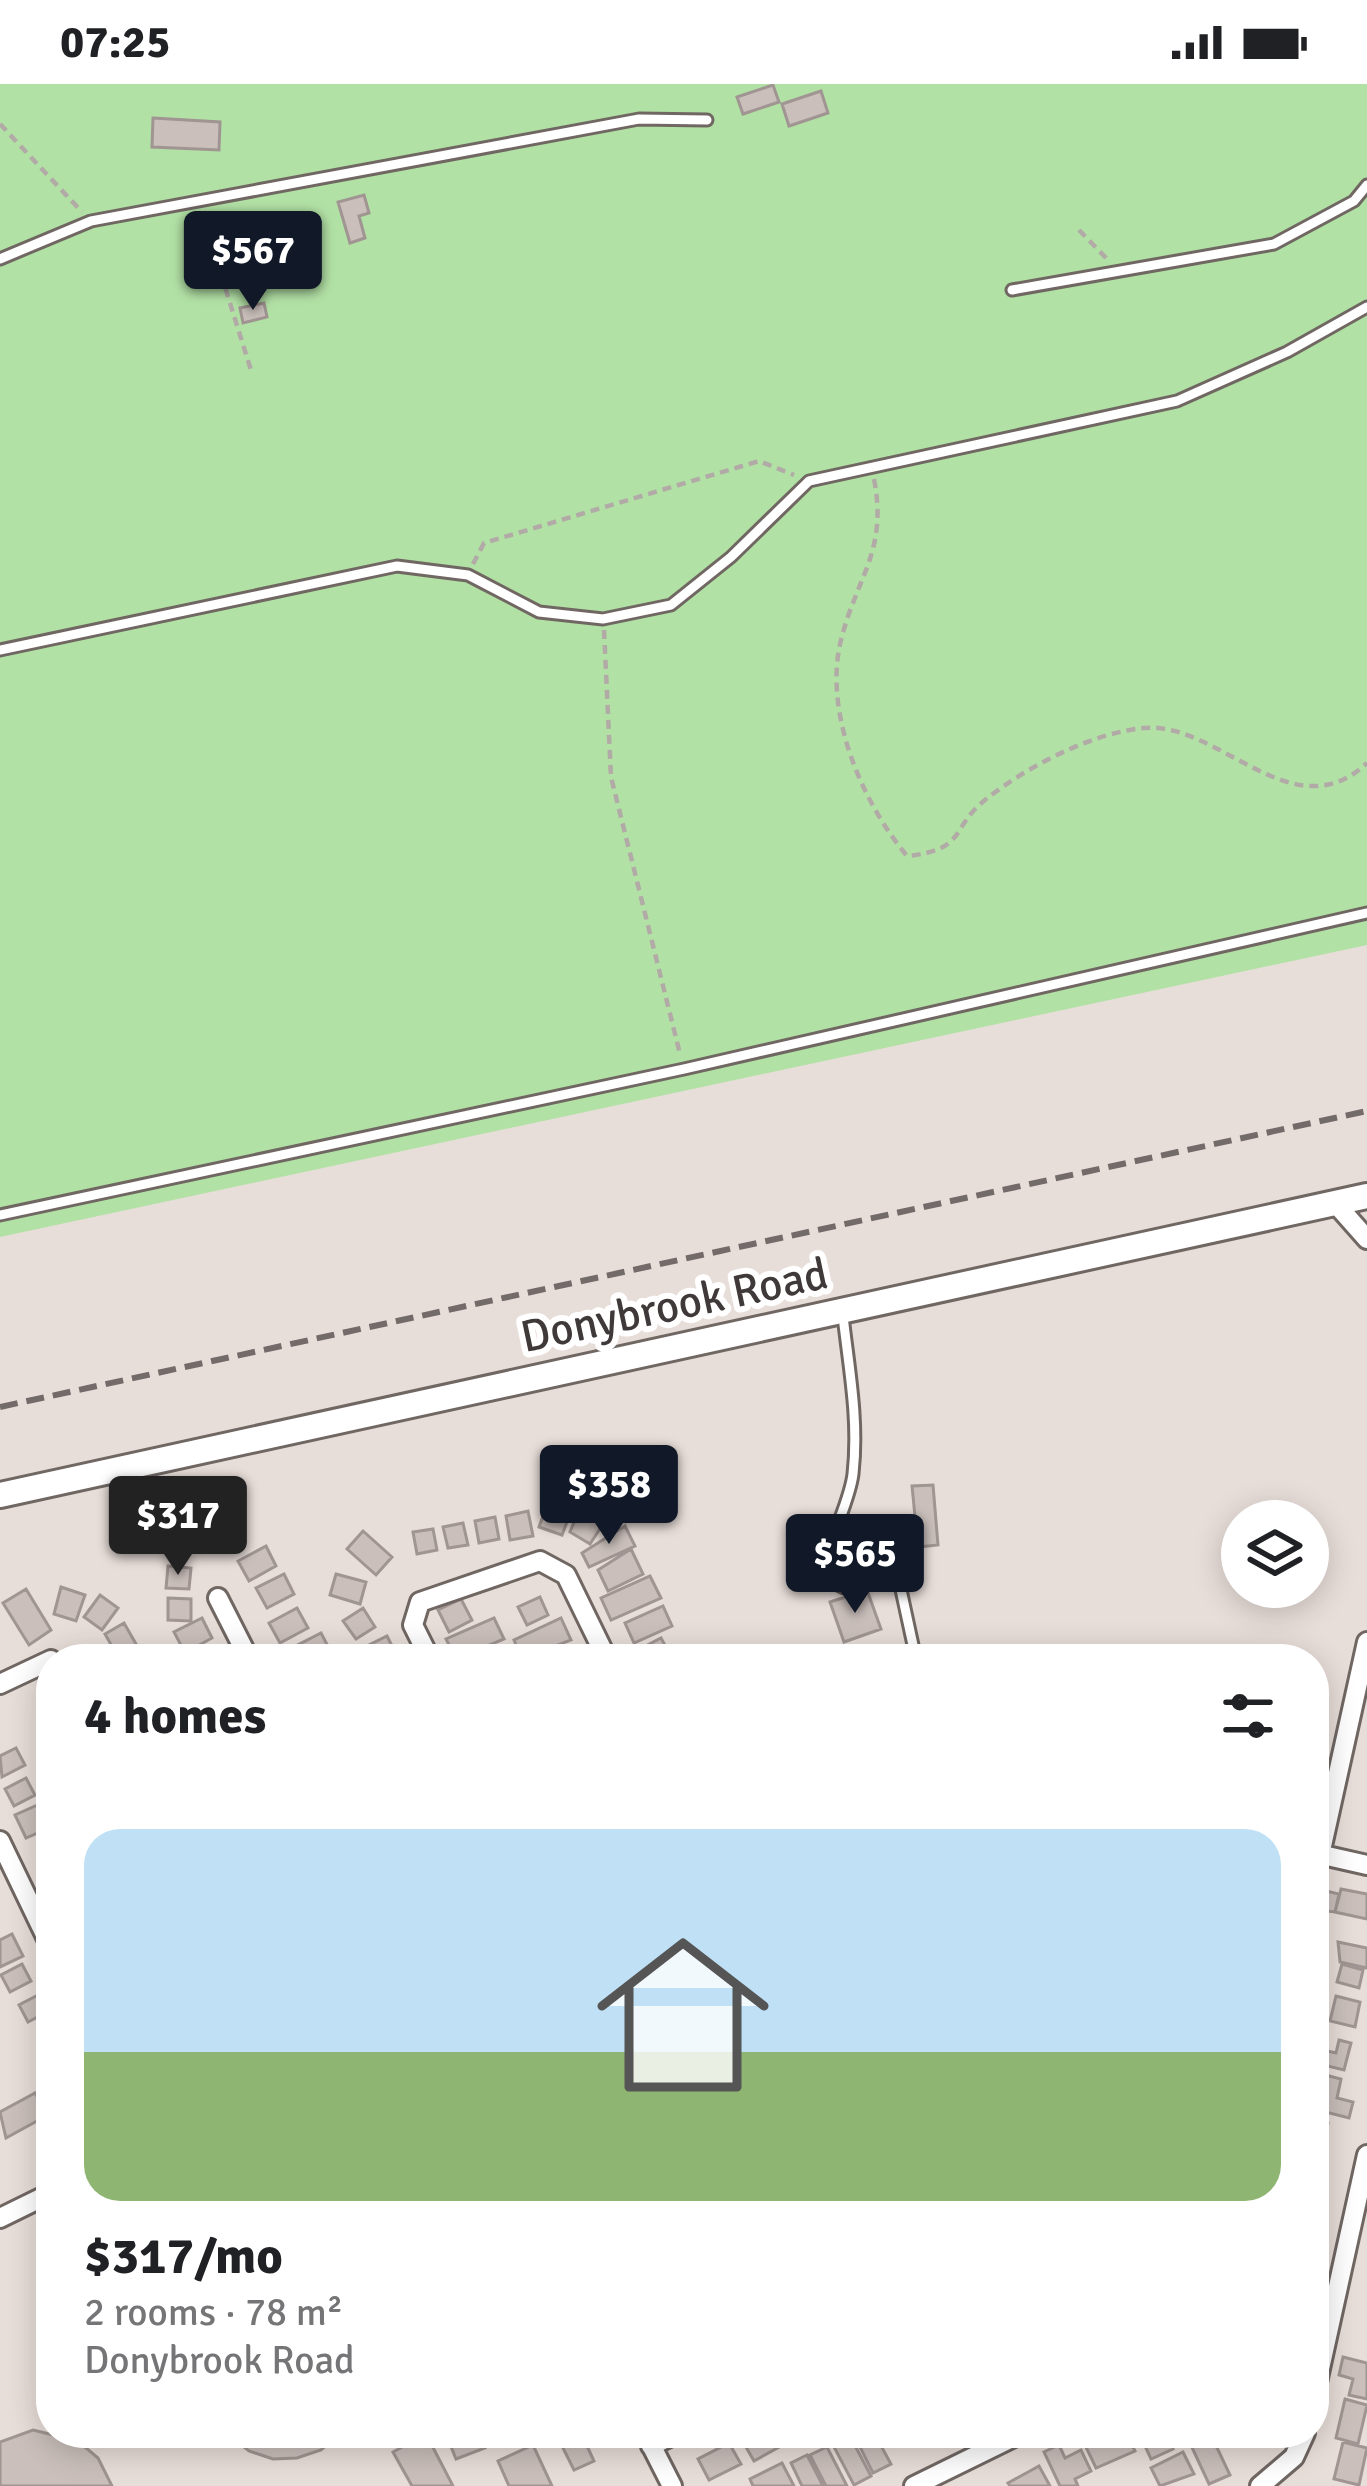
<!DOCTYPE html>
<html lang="en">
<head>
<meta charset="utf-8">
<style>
  body { margin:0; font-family:Signika,sans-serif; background:#f2f2f2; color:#202124; height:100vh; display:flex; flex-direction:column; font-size:45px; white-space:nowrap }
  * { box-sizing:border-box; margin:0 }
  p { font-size:39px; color:#757577 }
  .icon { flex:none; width:66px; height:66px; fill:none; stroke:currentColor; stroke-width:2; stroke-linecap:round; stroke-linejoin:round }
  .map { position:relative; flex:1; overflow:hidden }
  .sheet { position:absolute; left:36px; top:1560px; width:1293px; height:804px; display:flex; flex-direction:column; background:#fff; border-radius:48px; box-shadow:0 6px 30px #0003 }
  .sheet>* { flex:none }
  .controls { position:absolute; left:1221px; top:1416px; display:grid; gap:24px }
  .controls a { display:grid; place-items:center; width:108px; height:108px; border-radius:50%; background:#fff; box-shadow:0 6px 30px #0003; font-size:60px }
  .price { position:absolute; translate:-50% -102px; padding:0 27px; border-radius:12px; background:#111827; color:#fff; font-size:39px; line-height:78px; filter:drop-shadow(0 3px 6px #0008) }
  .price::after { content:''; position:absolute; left:50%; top:72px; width:36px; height:27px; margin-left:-18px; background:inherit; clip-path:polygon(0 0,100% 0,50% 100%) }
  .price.on { background:#222; color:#fff }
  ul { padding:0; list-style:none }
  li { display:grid; align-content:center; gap:24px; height:636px; padding:0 48px }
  li span { display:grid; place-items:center; height:372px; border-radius:36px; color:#555 }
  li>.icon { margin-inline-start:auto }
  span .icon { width:216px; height:216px; fill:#fffc; stroke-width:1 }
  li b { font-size:51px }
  h2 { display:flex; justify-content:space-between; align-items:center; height:144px; padding:0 48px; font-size:51px }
  .status { display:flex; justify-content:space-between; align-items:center; height:84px; padding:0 60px; background:#fff; direction:ltr }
  .status svg { height:33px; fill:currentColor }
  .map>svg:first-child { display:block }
  .green { fill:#b2e1a5 }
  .building { fill:#cabfbb; stroke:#a09592; stroke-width:3 }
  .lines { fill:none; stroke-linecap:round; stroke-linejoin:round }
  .lane-casing { stroke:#706763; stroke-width:15 }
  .street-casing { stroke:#706763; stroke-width:24 }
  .secondary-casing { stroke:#706763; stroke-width:30 }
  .path { stroke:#b2aaa6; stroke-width:4.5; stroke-dasharray:9 6; stroke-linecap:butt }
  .lane { stroke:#fff; stroke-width:9 }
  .street { stroke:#fff; stroke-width:18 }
  .secondary { stroke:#fff; stroke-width:24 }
  .rail { stroke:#726b69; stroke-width:6; stroke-dasharray:18 9; stroke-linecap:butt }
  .labels { text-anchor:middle; stroke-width:12; stroke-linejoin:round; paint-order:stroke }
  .street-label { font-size:45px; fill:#3f3a39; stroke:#fff }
</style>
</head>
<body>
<div class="status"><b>07:25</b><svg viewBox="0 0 49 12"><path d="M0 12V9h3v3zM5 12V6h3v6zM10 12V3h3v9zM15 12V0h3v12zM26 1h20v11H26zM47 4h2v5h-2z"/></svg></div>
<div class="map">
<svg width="1367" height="2402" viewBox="0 0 1367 2402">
  <rect width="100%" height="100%" fill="#e8ded9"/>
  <path class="green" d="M0 0H1367V861L0 1153Z"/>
  <path class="building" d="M773 1 779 18 743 30 737 13Z
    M821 7 828 29 789 42 782 20Z
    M153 34 220 38 219 66 152 63Z
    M364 111 369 129 359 132 365 154 350 159 338 118Z
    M264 219 267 233 243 239 240 224Z
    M933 1401 938 1461 918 1463 912 1402Z
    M547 1421 570 1430 562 1451 539 1443Z
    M581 1421 605 1437 590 1460 570 1448Z
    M528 1427 533 1452 510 1456 506 1432Z
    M495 1433 499 1455 479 1459 475 1437Z
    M463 1439 468 1461 448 1464 443 1443Z
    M625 1442 635 1462 589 1483 582 1469Z
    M433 1445 437 1466 417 1470 413 1448Z
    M363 1447 392 1473 376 1491 347 1465Z
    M266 1462 276 1482 249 1497 238 1477Z
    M631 1465 643 1490 608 1507 598 1486Z
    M168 1482 191 1484 189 1505 166 1504Z
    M284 1490 294 1510 267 1524 256 1504Z
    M336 1490 366 1498 360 1520 330 1511Z
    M650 1492 661 1514 611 1536 601 1514Z
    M61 1503 85 1511 76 1537 54 1530Z
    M26 1505 51 1546 29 1561 3 1519Z
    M867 1506 881 1545 844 1558 830 1518Z
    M100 1511 118 1524 102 1546 84 1533Z
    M540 1513 548 1531 527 1541 518 1523Z
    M168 1514 191 1515V1537L168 1536Z
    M461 1515 472 1536 449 1548 438 1526Z
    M663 1522 672 1542 634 1559 625 1539Z
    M297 1524 308 1544 280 1559 269 1539Z
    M363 1524 375 1543 356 1555 343 1537Z
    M202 1534 212 1554 185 1569 174 1548Z
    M494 1534 504 1555 456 1575 446 1555Z
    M561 1534 571 1556 522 1575 514 1556Z
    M124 1539 136 1560 117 1571 105 1550Z
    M321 1549 332 1570 290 1575 286 1567Z
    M387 1552 397 1572 364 1575 359 1566Z
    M661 1554 672 1574 637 1575 634 1568Z
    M16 1664 25 1681 2 1693 0 1672Z
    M26 1694 35 1711 14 1722 5 1705Z
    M51 1715V1743L26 1754 15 1731Z
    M1314 1804 1339 1810 1335 1828 1314 1826Z
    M1341 1805 1367 1810V1835L1335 1828Z
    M12 1850 23 1872 0 1883V1856Z
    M1338 1858 1367 1864V1884L1340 1878Z
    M22 1880 31 1897 10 1908 1 1891Z
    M1342 1880 1363 1886 1359 1904 1337 1898Z
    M40 1910 49 1927 28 1938 19 1921Z
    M1336 1912 1360 1918 1355 1943 1330 1937Z
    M1339 1956 1351 1959 1344 1986 1315 1979 1319 1965 1336 1969Z
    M1314 1988 1341 1995 1337 2014 1353 2018 1349 2034 1314 2025Z
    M35 2009 48 2031 6 2054 0 2028Z
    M1314 2035 1328 2039 1320 2074 1314 2073Z
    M1343 2273 1367 2279V2315L1349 2311 1353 2295 1339 2291Z
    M1345 2315 1367 2321 1358 2360 1336 2354Z
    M33 2346 78 2357 98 2374 112 2402H0V2358Z
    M226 2349H341L321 2366 297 2374 273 2375 249 2367Z
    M462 2349H479L485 2364 456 2375 448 2355Z
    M581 2349 594 2377 574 2386 560 2358Z
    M755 2349H776L783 2361 754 2377 742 2356Z
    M853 2349H874L891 2380 873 2389Z
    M1106 2349H1126L1135 2367 1096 2384 1084 2359Z
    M1139 2349H1166L1173 2365 1151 2375Z
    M1210 2349 1230 2391 1209 2400 1189 2357Z
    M426 2350 453 2402H412L393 2368Z
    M850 2352 871 2392 854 2401 833 2361Z
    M1343 2358 1367 2364 1359 2401 1334 2395Z
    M729 2359 741 2380 709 2396 698 2375Z
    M533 2361 552 2402H509L498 2377Z
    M1059 2361 1065 2374 1081 2366 1091 2387 1075 2395 1078 2402H1060L1044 2368Z
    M827 2363 847 2402H826L810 2371Z
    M1183 2368 1194 2390 1160 2402 1151 2384Z
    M807 2371 823 2402H802L791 2379Z
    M782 2379 794 2402H753L750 2395Z
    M1039 2382 1050 2402H1010L1008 2399Z"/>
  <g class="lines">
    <defs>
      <path id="lane" d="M0 175 91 137 639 35 707 36
        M1012 206 1274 160 1354 117 1367 101
        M0 566 397 482 468 491 539 528 603 535 671 521 731 473 809 397 1177 317 1287 268 1367 223
        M0 1131 684 985 1367 829
        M843 1232C849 1285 859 1336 853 1390 849 1424 821 1466 827 1496L844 1504C864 1494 882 1481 900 1501L916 1575"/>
      <path id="street" d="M1336 1120 1367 1155
        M218 1514 249 1575
        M430 1575 413 1541 420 1518 540 1477 566 1491 607 1575
        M0 1600 51 1576
        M0 1757 51 1863
        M1314 1769 1367 1781
        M1320 1771 1367 1558
        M0 2134 51 2109
        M1314 2312 1367 2071
        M645 2349 672 2402
        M651 2362 677 2349
        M914 2402 1022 2349
        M1260 2402 1294 2373 1305 2349"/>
      <path id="secondary" d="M0 1411 1367 1112"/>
    </defs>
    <use href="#lane" class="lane-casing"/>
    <use href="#street" class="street-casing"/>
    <use href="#secondary" class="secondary-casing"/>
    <path class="path" d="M0 40 82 128
      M203 133 251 286
      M1079 146 1108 176
      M874 395C888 467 857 492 841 556 823 628 862 718 907 772 967 766 950 744 985 716 1026 683 1091 649 1144 644 1219 637 1293 749 1367 679
      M473 480 484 459 759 377 794 391
      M604 546 611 693 680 970"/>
    <use href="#lane" class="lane"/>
    <use href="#street" class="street"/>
    <use href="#secondary" class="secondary"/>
    <path class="rail" d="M0 1323 1367 1027"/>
  </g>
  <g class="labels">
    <g class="street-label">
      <text transform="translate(674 1220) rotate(-12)" y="16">Donybrook Road</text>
    </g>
  </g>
</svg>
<div class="controls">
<a><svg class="icon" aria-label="layers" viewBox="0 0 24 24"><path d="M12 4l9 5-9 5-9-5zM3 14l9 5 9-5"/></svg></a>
</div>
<b class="price" style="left:253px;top:229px">$567</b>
<b class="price" style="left:609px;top:1463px">$358</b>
<b class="price on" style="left:178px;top:1494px">$317</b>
<b class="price" style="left:855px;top:1532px">$565</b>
<section class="sheet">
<h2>4 homes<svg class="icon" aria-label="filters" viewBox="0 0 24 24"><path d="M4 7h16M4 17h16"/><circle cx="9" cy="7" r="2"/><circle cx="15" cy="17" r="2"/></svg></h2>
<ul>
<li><span style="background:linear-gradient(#bfe0f5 60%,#8fb573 0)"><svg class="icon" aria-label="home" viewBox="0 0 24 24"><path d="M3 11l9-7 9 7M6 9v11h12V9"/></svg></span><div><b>$317/mo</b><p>2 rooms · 78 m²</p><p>Donybrook Road</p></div></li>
</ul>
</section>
</div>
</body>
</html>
